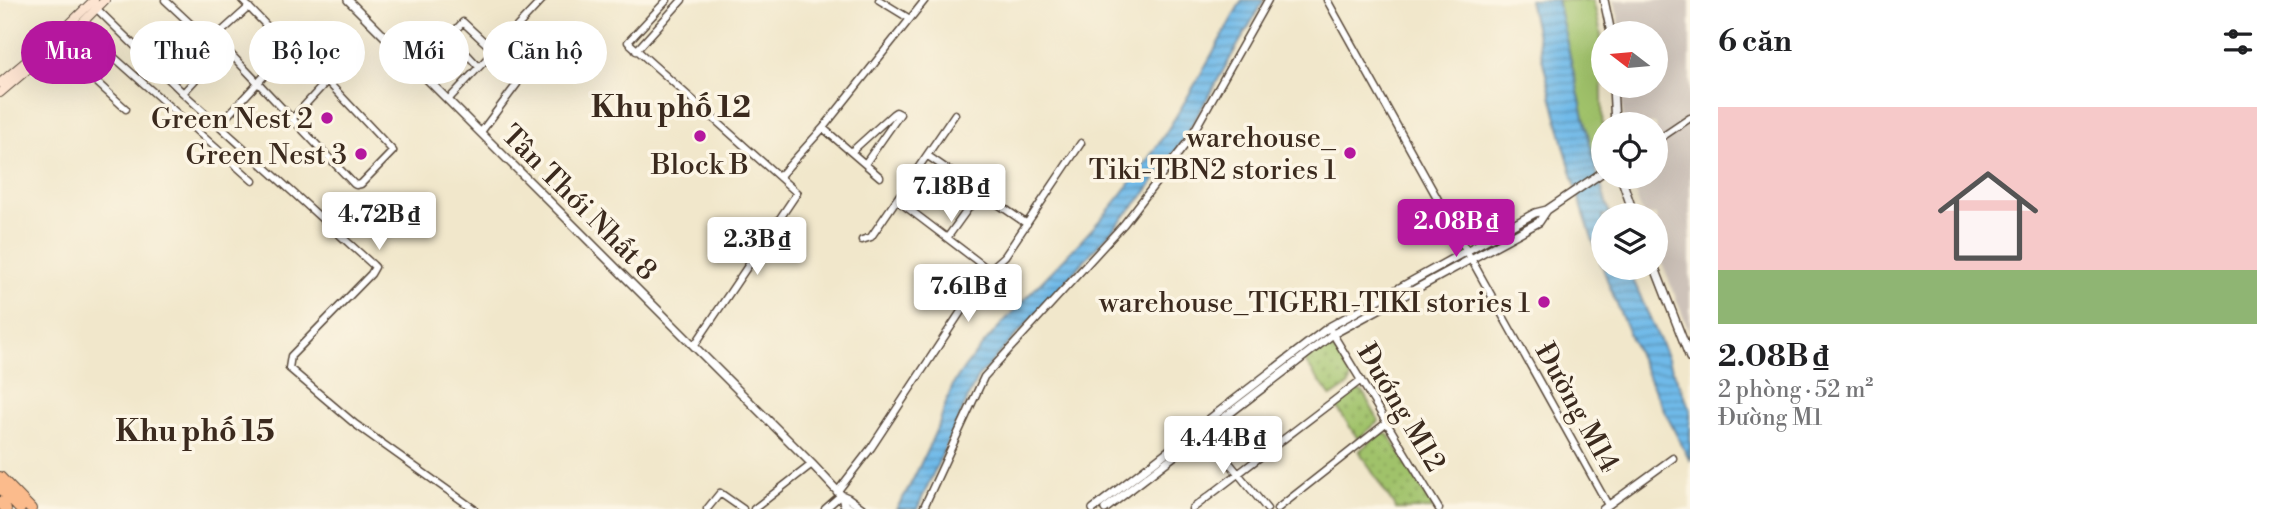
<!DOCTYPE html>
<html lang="vi">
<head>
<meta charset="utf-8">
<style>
  body { margin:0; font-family:"Libre Bodoni",serif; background:#f2f2f2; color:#202124; height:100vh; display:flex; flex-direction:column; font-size:26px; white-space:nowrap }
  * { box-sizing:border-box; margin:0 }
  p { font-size:23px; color:#757577 }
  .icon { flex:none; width:38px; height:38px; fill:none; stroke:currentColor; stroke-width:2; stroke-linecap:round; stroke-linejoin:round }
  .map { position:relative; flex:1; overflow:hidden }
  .drawer { display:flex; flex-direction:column; background:#fff; width:595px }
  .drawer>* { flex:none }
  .banner { position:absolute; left:21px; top:21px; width:665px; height:63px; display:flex; gap:14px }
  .needle { width:46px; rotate:286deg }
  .tools { position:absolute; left:1591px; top:21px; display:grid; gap:14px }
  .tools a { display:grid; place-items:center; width:77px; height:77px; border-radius:50%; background:#fff; box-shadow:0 7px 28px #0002; font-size:35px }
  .price { position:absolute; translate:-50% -60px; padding:0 16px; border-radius:7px; background:#fff; color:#222; font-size:23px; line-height:46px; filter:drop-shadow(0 2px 4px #0008) }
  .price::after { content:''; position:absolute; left:50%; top:42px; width:21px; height:16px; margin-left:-10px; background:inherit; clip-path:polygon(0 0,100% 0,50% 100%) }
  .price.on { background:#b5179e; color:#fff }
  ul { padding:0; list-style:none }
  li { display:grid; align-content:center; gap:14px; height:371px; padding:0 28px }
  li span { display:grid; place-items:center; height:217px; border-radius:0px; color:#555 }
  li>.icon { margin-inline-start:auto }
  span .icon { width:126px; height:126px; fill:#fffc; stroke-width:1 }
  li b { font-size:30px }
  h2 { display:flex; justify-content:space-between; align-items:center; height:84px; padding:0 28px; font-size:30px }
  .tag { padding:0 24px; border-radius:32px; background:#fff; box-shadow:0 7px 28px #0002; font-size:24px; line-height:63px }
  .tag.on { background:#b5179e; color:#fff }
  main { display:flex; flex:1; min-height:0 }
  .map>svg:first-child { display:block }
  .industrial { fill:#cdc2b9 }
  .green { fill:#a0c26b; stroke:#6e7644; stroke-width:2 }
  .park { fill:url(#park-dots); stroke:#6e7644; stroke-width:2 }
  .water { fill:url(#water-rules); stroke:#567284; stroke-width:2 }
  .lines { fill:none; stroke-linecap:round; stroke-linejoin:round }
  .minor-casing { stroke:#564638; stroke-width:9 }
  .tertiary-casing { stroke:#564638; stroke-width:10 }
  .secondary-casing { stroke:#564638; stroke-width:10 }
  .trunk-casing { stroke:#564638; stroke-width:12 }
  .minor { stroke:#fff; stroke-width:6 }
  .tertiary { stroke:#fff; stroke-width:7 }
  .secondary { stroke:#fde4d1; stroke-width:8 }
  .trunk { stroke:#fbbb8c; stroke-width:10 }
  .poi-dot { fill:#b5179e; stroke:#fcf5e5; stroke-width:2.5 }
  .labels { text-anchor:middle; stroke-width:7; stroke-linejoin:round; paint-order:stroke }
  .poi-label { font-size:28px; fill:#3b2a1e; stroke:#fcf5e5; text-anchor:end }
  .street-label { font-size:28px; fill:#3b2a1e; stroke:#fcf5e5 }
  .neighbourhood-label { font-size:30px; font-weight:bold; fill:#3b2a1e; stroke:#fcf5e5 }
</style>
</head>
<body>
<main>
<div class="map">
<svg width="1690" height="509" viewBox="0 0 1690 509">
  <defs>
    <pattern id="park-dots" width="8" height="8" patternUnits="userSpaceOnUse" patternTransform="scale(1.75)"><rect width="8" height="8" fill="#a0c26b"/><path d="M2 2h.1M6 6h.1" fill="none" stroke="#849e57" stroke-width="1.8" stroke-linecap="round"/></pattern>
    <pattern id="water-rules" width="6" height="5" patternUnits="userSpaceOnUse" patternTransform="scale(1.75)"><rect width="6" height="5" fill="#70bae9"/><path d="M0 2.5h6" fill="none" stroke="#5d97bc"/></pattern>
  </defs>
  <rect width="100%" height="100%" fill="#fcf5e5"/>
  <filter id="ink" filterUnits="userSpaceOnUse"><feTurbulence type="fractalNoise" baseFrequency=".0143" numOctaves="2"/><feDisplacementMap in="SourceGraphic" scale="14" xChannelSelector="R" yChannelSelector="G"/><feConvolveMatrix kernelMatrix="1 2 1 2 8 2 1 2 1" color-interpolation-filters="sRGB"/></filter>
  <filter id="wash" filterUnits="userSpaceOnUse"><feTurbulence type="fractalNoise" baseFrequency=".00686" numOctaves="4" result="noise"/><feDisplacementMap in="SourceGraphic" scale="28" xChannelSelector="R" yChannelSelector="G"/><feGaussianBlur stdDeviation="1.57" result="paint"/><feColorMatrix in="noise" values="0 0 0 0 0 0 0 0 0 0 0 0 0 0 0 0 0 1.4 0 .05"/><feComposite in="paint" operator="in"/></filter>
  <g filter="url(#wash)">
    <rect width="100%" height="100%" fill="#f1e7cb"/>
    <path class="industrial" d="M1613 0H1690V334L1656 247V215H1643L1632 186 1631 177H1656V124H1624L1622 107 1621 86H1656V33H1619L1618 16Z"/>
    <path class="green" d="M1557 0H1593L1601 34 1603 157 1596 169Z"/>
    <path class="park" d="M1325 346 1335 350 1351 376 1349 385 1331 397 1304 360Z
      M1355 390 1363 392 1379 421 1358 439 1336 406Z
      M1381 433 1389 435 1434 509H1396L1359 451Z"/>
    <path class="water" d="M1242 0H1264L1183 140 1143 196 977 378 917 509H896C911 488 928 448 939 424 945 408 949 388 959 375 1007 310 1072 257 1122 194 1170 134 1205 67 1242 0Z
      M1529 0H1557L1596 169 1610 215H1603V268H1628L1690 409V461C1649 383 1612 301 1585 217 1562 145 1545 73 1529 0Z"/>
  </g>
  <g filter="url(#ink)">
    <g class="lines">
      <defs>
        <path id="minor" d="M165 0 210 42
          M242 0 289 49
          M667 0 628 42 797 193 694 346
          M879 0 910 19
          M1327 0 1608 505
          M97 9 183 93 373 265 375 267 371 274 291 356 289 368 355 424 474 509
          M79 26 253 181
          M56 45 126 109
          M636 51 682 0
          M213 65 220 58 212 51 210 42 249 7
          M479 67 450 36 463 22 494 51
          M183 93 209 65
          M448 100 542 0
          M292 119 327 81
          M219 125 289 49 303 50 327 81 393 151 361 184 356 185 354 184 225 48
          M823 128 880 177
          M481 132 517 84
          M1656 141 1690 118
          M851 152 893 114 896 112 900 114
          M928 156 1027 224
          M865 164 900 114
          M779 177 823 128 925 0
          M897 200 989 270
          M947 238 980 192
          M862 240 871 237 955 114
          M1331 331 1439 509
          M1200 427 1267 509
          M837 492 871 448 987 272 1005 256 1081 143
          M707 509 720 493 743 509
          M754 509 812 464
          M825 509 841 495
          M923 509 984 377 1124 224 1189 140 1268 0
          M1192 509 1361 380
          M1277 509 1386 423
          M1603 509 1673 458"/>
        <path id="tertiary" d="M348 0 812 464 841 495 844 504 851 509
          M1604 0 1611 33
          M1613 86 1615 124
          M1621 177 1634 215
          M1655 268 1690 358
          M841 495 848 498 863 509
          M1093 509 1329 327 1535 213 1547 210
          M1105 509 1333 334 1539 222 1547 210 1603 172"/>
        <path id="secondary" d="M0 83 62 31 94 0
          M0 93 79 26 105 0"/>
        <path id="trunk" d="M0 477 31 509
          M0 488 20 509
          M0 502 6 509"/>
      </defs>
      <use href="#minor" class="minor-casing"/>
      <use href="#tertiary" class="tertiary-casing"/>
      <use href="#secondary" class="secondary-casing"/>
      <use href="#trunk" class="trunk-casing"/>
      <use href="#minor" class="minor"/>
      <use href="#tertiary" class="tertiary"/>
      <use href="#secondary" class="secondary"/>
      <use href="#trunk" class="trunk"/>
    </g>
  </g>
  <g class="poi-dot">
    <circle cx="327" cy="118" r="7"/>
    <circle cx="700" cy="136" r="7"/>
    <circle cx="1350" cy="153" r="7"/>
    <circle cx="361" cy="154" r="7"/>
    <circle cx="1544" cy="302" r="7"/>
  </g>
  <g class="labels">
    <g class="poi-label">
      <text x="313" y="128">Green Nest 2</text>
      <text x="1336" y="147">warehouse_<tspan x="1336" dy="32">Tiki-TBN2 stories 1</tspan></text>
      <text x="347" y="164">Green Nest 3</text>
      <text x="700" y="174" text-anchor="middle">Block B</text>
      <text x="1530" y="312">warehouse_TIGER1-TIKI stories 1</text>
    </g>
    <g class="street-label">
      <text transform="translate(580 202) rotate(45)" y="10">Tân Thới Nhất 8</text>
      <text transform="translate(1402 407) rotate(59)" y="10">Đướng M12</text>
      <text transform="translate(1578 407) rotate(61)" y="10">Đường M14</text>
    </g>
    <g class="neighbourhood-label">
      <text x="671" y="117">Khu phố 12</text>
      <text x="195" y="441">Khu phố 15</text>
    </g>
  </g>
</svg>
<div class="tools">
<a><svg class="needle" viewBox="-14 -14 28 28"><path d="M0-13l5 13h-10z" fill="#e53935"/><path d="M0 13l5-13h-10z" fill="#757577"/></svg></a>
<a><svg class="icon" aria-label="locate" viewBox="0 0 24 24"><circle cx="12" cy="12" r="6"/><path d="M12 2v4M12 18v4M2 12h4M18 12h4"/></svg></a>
<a><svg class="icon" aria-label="layers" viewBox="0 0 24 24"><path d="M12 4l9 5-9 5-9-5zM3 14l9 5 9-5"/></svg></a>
</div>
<b class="price" style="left:951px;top:224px">7.18B ₫</b>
<b class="price" style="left:379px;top:252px">4.72B ₫</b>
<b class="price on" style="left:1456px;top:259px">2.08B ₫</b>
<b class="price" style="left:757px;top:277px">2.3B ₫</b>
<b class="price" style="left:968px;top:324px">7.61B ₫</b>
<b class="price" style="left:1223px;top:476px">4.44B ₫</b>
<div class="banner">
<a class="tag on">Mua</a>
<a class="tag">Thuê</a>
<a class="tag">Bộ lọc</a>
<a class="tag">Mới</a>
<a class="tag">Căn hộ</a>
</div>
</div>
<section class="drawer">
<h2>6 căn<svg class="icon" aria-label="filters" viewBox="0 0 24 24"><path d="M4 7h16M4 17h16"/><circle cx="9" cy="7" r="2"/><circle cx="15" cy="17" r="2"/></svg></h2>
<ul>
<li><span style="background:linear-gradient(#f6c9c9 75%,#8fb573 0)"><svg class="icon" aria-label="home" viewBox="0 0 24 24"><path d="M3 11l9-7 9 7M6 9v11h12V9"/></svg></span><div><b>2.08B ₫</b><p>2 phòng · 52 m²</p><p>Đường M1</p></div></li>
</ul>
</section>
</main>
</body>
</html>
